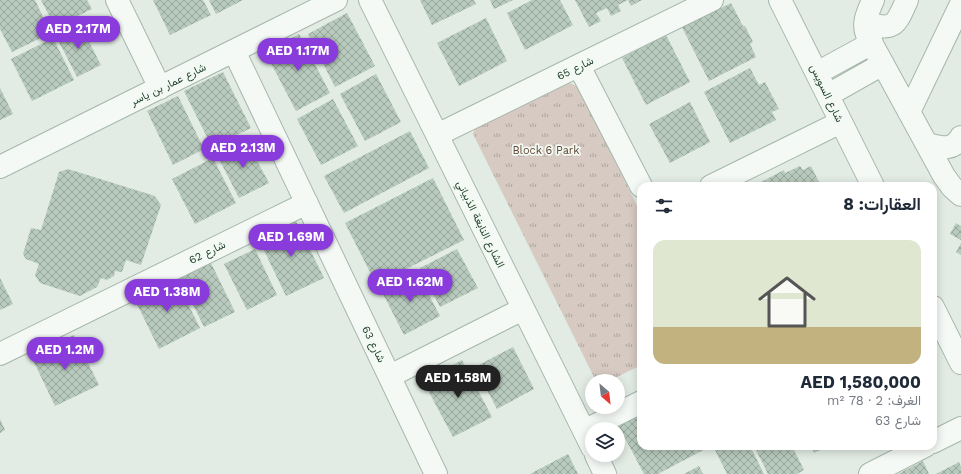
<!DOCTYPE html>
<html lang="ar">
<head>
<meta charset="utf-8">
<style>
  body { margin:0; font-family:"Work Sans",Vazirmatn,sans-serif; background:#f2f2f3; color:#1f2937; direction:rtl; height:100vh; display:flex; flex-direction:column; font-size:15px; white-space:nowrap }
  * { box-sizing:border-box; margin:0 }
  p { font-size:13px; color:#747a83 }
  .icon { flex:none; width:22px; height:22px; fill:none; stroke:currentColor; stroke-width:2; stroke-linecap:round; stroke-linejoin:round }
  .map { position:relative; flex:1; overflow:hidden; direction:ltr }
  .details { position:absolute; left:637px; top:182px; width:300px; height:268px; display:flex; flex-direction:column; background:#fff; border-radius:12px; box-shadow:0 2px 10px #0003; direction:rtl }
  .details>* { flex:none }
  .needle { width:26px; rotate:152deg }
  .controls { position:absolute; left:585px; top:374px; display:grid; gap:8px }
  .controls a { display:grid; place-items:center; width:40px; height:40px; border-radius:50%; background:#fff; box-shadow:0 2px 10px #0003; font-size:20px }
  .price { position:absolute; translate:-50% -34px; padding:0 9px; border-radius:14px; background:#893bdc; color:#fff; font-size:13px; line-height:26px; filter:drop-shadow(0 1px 2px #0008) }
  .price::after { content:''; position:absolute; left:50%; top:24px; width:12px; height:9px; margin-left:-6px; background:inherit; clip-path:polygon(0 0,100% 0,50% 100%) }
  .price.selected { background:#222; color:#fff }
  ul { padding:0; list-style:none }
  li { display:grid; align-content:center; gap:8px; height:212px; padding:0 16px }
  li+li { border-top:1px solid #e0e1e3 }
  li span { display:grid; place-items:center; height:124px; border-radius:12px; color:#555 }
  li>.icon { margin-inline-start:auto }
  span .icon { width:72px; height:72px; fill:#fffc; stroke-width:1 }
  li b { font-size:17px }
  h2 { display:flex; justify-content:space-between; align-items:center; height:48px; padding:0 16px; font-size:17px }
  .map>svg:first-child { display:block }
  .park { fill:url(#park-tufts) }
  .building { fill:url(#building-cross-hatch) }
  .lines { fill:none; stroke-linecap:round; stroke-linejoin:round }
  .minor-casing { stroke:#a6b7aa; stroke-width:24 }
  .minor { stroke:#f5f9f6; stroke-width:22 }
  .labels { text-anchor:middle; stroke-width:3.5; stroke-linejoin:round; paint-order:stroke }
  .street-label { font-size:11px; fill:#284630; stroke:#f2f9f3 }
  .park-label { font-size:11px; fill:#634834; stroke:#f2f9f3 }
</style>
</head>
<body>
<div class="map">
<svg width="961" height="474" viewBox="0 0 961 474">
  <defs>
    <pattern id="park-tufts" width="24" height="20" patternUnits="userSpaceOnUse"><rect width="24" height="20" fill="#d6cac2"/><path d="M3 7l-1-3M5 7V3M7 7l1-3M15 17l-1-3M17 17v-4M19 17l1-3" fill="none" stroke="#aea69e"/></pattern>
    <pattern id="building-cross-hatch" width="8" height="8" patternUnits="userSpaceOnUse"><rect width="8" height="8" fill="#b8cabd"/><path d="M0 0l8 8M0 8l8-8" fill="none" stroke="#96a69a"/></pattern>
  </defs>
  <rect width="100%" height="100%" fill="#e2ece4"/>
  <path class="park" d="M560 79 579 87 641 214V365L609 381 594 377 473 134 480 117Z"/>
  <path class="building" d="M0 0H35L51 33 12 52 0 29Z
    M41 0H87L92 9 55 27Z
    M153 0H203L211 15 170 35Z
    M209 0H243L216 14Z
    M420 0H474L476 4 432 25Z
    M490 0H513L494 9Z
    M532 0H560L573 25 525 50 507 13Z
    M575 0H628L618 5 621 11 611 16 607 8 596 13 601 21 589 27Z
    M628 0H642L631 6Z
    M731 3 743 26H745L753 42 750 44 756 57 709 81 682 27Z
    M347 13 375 66 335 87 308 34Z
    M486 18 507 61 459 86 437 43Z
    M80 24 101 65 77 77 56 36Z
    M299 34 330 93 296 111 265 52Z
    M666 35 690 82 646 105 622 58Z
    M53 38 74 80 32 101 11 59Z
    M750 68 759 85 765 82 779 109 772 112 776 120 730 143 704 92Z
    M223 72 251 128 212 147 184 91Z
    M376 74 401 122 365 141 340 94Z
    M0 88 13 114 0 120Z
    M178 96 204 149 173 165 147 111Z
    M333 99 358 146 321 165 297 119Z
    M690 102 710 142 670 163 649 124Z
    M410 131 429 168 344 213 324 176Z
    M246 140 269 183 239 198 217 155Z
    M213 158 236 203 195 224 172 179Z
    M800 166 803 170 811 166 821 186H761L759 183 784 170 785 173Z
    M68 169 155 196 161 205 141 265 126 260 122 272 115 271 114 276 107 280 101 278 97 287 80 296 40 283 35 275 39 264 26 259 23 254 31 228 41 230 59 172Z
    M433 178 464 240 376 284 345 223Z
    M295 219 324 278 286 296 258 238Z
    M956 223 961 226V240L950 234Z
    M961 243V255L956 252Z
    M255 249 277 295 247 310 224 264Z
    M457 249 478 288 440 307 420 268Z
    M210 261 235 312 204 327 179 276Z
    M417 272 440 316 404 335 381 290Z
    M0 278 13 304 0 310Z
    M175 278 200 328 159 349 134 298Z
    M74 335 99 385 55 406 31 356Z
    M513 347 534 389 497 409 475 367Z
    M462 360 492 417 453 437 423 381Z
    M641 413V446H706L707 448 658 474H644L618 425Z
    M0 419 5 430 0 433Z
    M713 446H750L764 474H727Z
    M754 446H792L804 470 797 474H768Z
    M811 446H828L814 453Z
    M568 454 578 474H530Z
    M923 461 929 474H898Z
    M959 462 961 467V474H936Z
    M699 466 703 474H684Z"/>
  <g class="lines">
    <defs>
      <path id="minor" d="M117 0 160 88
        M370 0 592 447
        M780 0 873 186
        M873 0C868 12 862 23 867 35L944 176 952 187 961 195
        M866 22C894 32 896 25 907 0
        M234 51 436 474
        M579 66 641 186
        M817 73 872 43
        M828 95 883 64
        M909 112 961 4
        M437 135 712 0
        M927 144C940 147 953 152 961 137
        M0 167 336 0
        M711 186 841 122
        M933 307 961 363
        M0 354 307 203
        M390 376 523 309
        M584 431 641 402
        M933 442 961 428
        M596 455 605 474
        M870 474 925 446"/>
    </defs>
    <use href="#minor" class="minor-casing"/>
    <use href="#minor" class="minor"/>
  </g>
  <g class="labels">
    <g class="street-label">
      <text transform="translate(575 68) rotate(-26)" y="4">شارع 65</text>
      <text transform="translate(168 84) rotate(-26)" y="4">شارع عمار بن ياسر</text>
      <text transform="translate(827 93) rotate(64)" y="4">شارع السويس</text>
      <text transform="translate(481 224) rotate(64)" y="4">الشارع النابغة الذبياني</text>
      <text transform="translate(207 252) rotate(-26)" y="4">شارع 62</text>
      <text transform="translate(374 344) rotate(64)" y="4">شارع 63</text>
    </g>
    <g class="park-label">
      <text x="546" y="154">Block 6 Park</text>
    </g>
  </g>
</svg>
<div class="controls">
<a><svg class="needle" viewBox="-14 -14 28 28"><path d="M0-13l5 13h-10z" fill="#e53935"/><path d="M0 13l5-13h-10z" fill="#747a83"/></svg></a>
<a><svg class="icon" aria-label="layers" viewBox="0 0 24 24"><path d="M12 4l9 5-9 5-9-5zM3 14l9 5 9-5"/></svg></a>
</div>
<b class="price" style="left:78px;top:50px">AED 2.17M</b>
<b class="price" style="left:298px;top:72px">AED 1.17M</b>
<b class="price" style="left:243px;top:169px">AED 2.13M</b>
<b class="price" style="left:291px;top:258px">AED 1.69M</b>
<b class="price" style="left:410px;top:303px">AED 1.62M</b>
<b class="price" style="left:167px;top:313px">AED 1.38M</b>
<b class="price" style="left:65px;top:371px">AED 1.2M</b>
<b class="price selected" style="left:458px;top:399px">AED 1.58M</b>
<section class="details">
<h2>العقارات: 8<svg class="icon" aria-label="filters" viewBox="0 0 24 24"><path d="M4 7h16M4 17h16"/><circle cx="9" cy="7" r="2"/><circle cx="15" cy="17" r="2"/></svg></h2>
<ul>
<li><span style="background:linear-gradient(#dfe7d0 70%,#c2b280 0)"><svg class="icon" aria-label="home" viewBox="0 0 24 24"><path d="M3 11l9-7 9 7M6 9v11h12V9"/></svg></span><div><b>AED 1,580,000</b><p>الغرف: 2 · 78 m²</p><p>شارع 63</p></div></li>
</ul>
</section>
</div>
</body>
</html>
